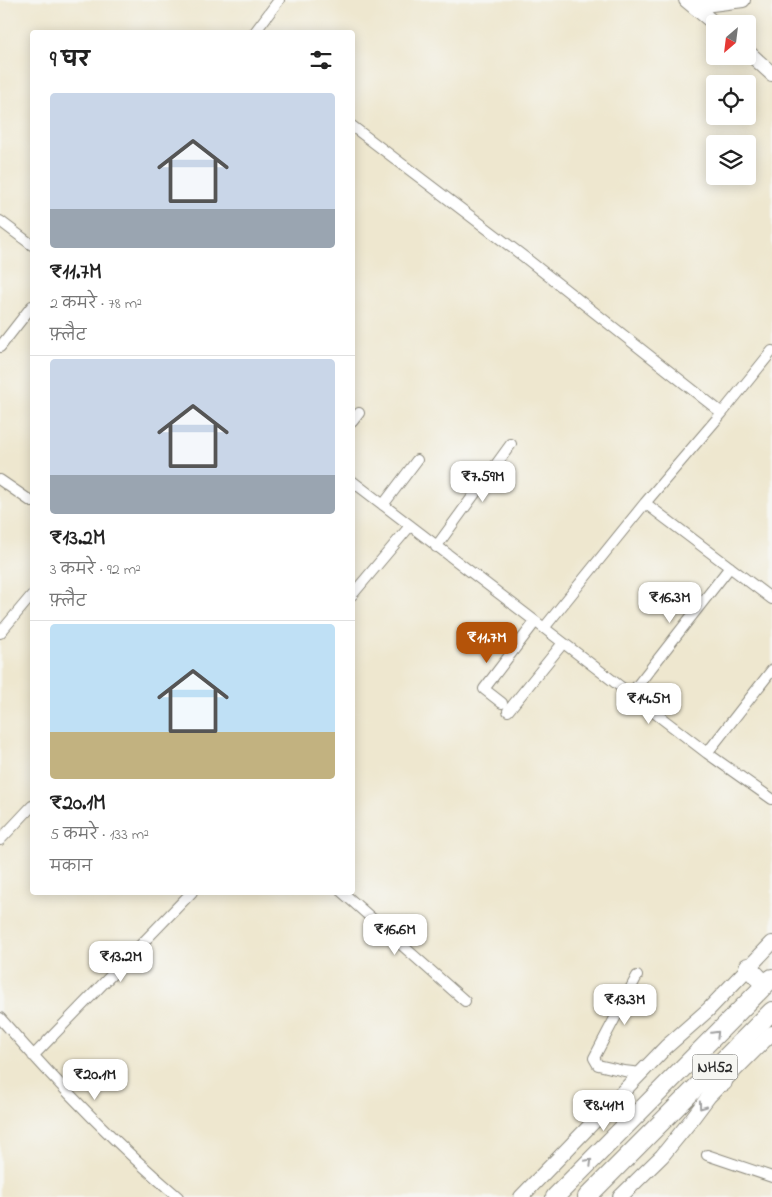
<!DOCTYPE html>
<html lang="hi">
<head>
<meta charset="utf-8">
<style>
  body { margin:0; font-family:"Indie Flower","Playpen Sans Deva",sans-serif; background:#f6f6f6; color:#222; height:100vh; display:flex; flex-direction:column; font-size:19px; white-space:nowrap }
  * { box-sizing:border-box; margin:0 }
  p { font-size:16px; color:#767676 }
  .icon { flex:none; width:28px; height:28px; fill:none; stroke:currentColor; stroke-width:2; stroke-linecap:round; stroke-linejoin:round }
  .map { position:relative; flex:1; overflow:hidden }
  .panel { position:absolute; left:30px; top:30px; width:325px; height:865px; display:flex; flex-direction:column; background:#fff; border-radius:5px; box-shadow:0 2px 12px #0003 }
  .panel>* { flex:none }
  .needle { width:32px; rotate:208deg }
  .controls { position:absolute; left:706px; top:15px; display:grid; gap:10px }
  .controls a { display:grid; place-items:center; width:50px; height:50px; border-radius:5px; background:#fff; box-shadow:0 2px 12px #0003; font-size:25px }
  .price { position:absolute; translate:-50% -42px; padding:0 11px; border-radius:10px; background:#fff; color:#222; font-size:16px; line-height:32px; filter:drop-shadow(0 1px 2px #0008) }
  .price::after { content:''; position:absolute; left:50%; top:30px; width:15px; height:11px; margin-left:-8px; background:inherit; clip-path:polygon(0 0,100% 0,50% 100%) }
  .price.on { background:#b45309; color:#fff }
  ul { padding:0; list-style:none }
  li { display:grid; align-content:center; gap:10px; height:265px; padding:0 20px }
  li+li { border-top:1px solid #e0e0e0 }
  li span { display:grid; place-items:center; height:155px; border-radius:5px; color:#555 }
  li>.icon { margin-inline-start:auto }
  span .icon { width:90px; height:90px; fill:#fffc; stroke-width:1 }
  li b { font-size:21px }
  h2 { display:flex; justify-content:space-between; align-items:center; height:60px; padding:0 20px; font-size:21px }
  .map>svg:first-child { display:block }
  .lines { fill:none; stroke-linecap:round; stroke-linejoin:round }
  .street-casing { stroke:#8c897d; stroke-width:12 }
  .secondary-casing { stroke:#8c897d; stroke-width:16 }
  .highway-casing { stroke:#8c897d; stroke-width:20 }
  .street { stroke:#fff; stroke-width:10 }
  .secondary { stroke:#fff; stroke-width:14 }
  .highway { stroke:#fff; stroke-width:18 }
  .oneway { stroke:#a0a0a0 }
  .labels { text-anchor:middle; stroke-width:4; stroke-linejoin:round; paint-order:stroke }
  .shield { fill:#f6f6f2; stroke:#686867; stroke-width:1 }
  .shield-label { font-size:15px; font-weight:bold; fill:#2b2b2b }
</style>
</head>
<body>
<div class="map">
<svg width="772" height="1197" viewBox="0 0 772 1197">
  <rect width="100%" height="100%" fill="#f6f6f2"/>
  <filter id="ink" filterUnits="userSpaceOnUse"><feTurbulence type="fractalNoise" baseFrequency=".02" numOctaves="2"/><feDisplacementMap in="SourceGraphic" scale="10" xChannelSelector="R" yChannelSelector="G"/><feConvolveMatrix kernelMatrix="1 2 1 2 8 2 1 2 1" color-interpolation-filters="sRGB"/></filter>
  <filter id="wash" filterUnits="userSpaceOnUse"><feTurbulence type="fractalNoise" baseFrequency=".0096" numOctaves="4" result="noise"/><feDisplacementMap in="SourceGraphic" scale="20" xChannelSelector="R" yChannelSelector="G"/><feGaussianBlur stdDeviation="1.12" result="paint"/><feColorMatrix in="noise" values="0 0 0 0 0 0 0 0 0 0 0 0 0 0 0 0 0 1.4 0 .05"/><feComposite in="paint" operator="in"/></filter>
  <g filter="url(#wash)">
    <rect width="100%" height="100%" fill="#eee7cf"/>
  </g>
  <g filter="url(#ink)">
    <g class="lines">
      <defs>
        <path id="street" d="M255 32 279 0
          M352 126 523 256 722 413 645 503 544 628 352 481
          M0 221 32 245
          M0 347 32 306
          M722 413 772 351
          M352 422 359 413
          M0 480 32 502
          M645 503 772 599
          M383 505 417 460
          M436 547 511 444
          M352 595 410 526
          M544 628 707 753 772 799
          M0 633 32 595
          M630 695 730 567
          M502 703 484 689 535 622
          M508 711 563 643
          M707 753 772 670
          M0 840 32 806
          M342 892 465 1001
          M637 976 594 1058 598 1065 624 1071 641 1073
          M0 1018C55 1081 114 1143 178 1197
          M33 1056 192 892
          M707 1155 772 1177"/>
        <path id="secondary" d="M686 0 715 24
          M696 6 743 0
          M748 52 772 74
          M521 1197 666 1047 708 1010 772 943
          M620 1197 662 1156 688 1124 709 1096 772 1033"/>
        <path id="highway" d="M748 967 765 985
          M713 1069 723 1082
          M555 1197 772 978
          M587 1197 772 1011"/>
      </defs>
      <use href="#street" class="street-casing"/>
      <use href="#secondary" class="secondary-casing"/>
      <use href="#highway" class="highway-casing"/>
      <use href="#street" class="street"/>
      <use href="#secondary" class="secondary"/>
      <use href="#highway" class="highway"/>
    </g>
    <defs><path id="oneway-chevron" d="M-2-3.5L2.5 0L-2 3.5" fill="none" stroke-width="1.6" stroke-linecap="round" stroke-linejoin="round" transform="scale(1.25)"/></defs>
    <g class="oneway">
      <use href="#oneway-chevron" transform="translate(716 1034) rotate(-46)"/>
      <use href="#oneway-chevron" transform="translate(702 1106) rotate(126)"/>
      <use href="#oneway-chevron" transform="translate(589 1162) rotate(-45)"/>
    </g>
  </g>
  <g class="labels">
    <rect class="shield" x="692.5" y="1054.5" width="45" height="25" rx="4"/>
    <g class="shield-label">
      <text x="715" y="1072">NH52</text>
    </g>
  </g>
</svg>
<div class="controls">
<a><svg class="needle" viewBox="-14 -14 28 28"><path d="M0-13l5 13h-10z" fill="#e53935"/><path d="M0 13l5-13h-10z" fill="#767676"/></svg></a>
<a><svg class="icon" aria-label="locate" viewBox="0 0 24 24"><circle cx="12" cy="12" r="6"/><path d="M12 2v4M12 18v4M2 12h4M18 12h4"/></svg></a>
<a><svg class="icon" aria-label="layers" viewBox="0 0 24 24"><path d="M12 4l9 5-9 5-9-5zM3 14l9 5 9-5"/></svg></a>
</div>
<b class="price" style="left:483px;top:503px">₹7.59M</b>
<b class="price" style="left:670px;top:624px">₹16.3M</b>
<b class="price on" style="left:487px;top:664px">₹11.7M</b>
<b class="price" style="left:649px;top:725px">₹14.5M</b>
<b class="price" style="left:395px;top:956px">₹16.6M</b>
<b class="price" style="left:121px;top:983px">₹13.2M</b>
<b class="price" style="left:625px;top:1026px">₹13.3M</b>
<b class="price" style="left:95px;top:1101px">₹20.1M</b>
<b class="price" style="left:604px;top:1132px">₹8.41M</b>
<section class="panel">
<h2>9 घर<svg class="icon" aria-label="filters" viewBox="0 0 24 24"><path d="M4 7h16M4 17h16"/><circle cx="9" cy="7" r="2"/><circle cx="15" cy="17" r="2"/></svg></h2>
<ul>
<li><span style="background:linear-gradient(#c9d6e8 75%,#9aa5b1 0)"><svg class="icon" aria-label="home" viewBox="0 0 24 24"><path d="M3 11l9-7 9 7M6 9v11h12V9"/></svg></span><div><b>₹11.7M</b><p>2 कमरे · 78 m²</p><p>फ़्लैट</p></div></li>
<li><span style="background:linear-gradient(#c9d6e8 75%,#9aa5b1 0)"><svg class="icon" aria-label="home" viewBox="0 0 24 24"><path d="M3 11l9-7 9 7M6 9v11h12V9"/></svg></span><div><b>₹13.2M</b><p>3 कमरे · 92 m²</p><p>फ़्लैट</p></div></li>
<li><span style="background:linear-gradient(#bfe0f5 70%,#c2b280 0)"><svg class="icon" aria-label="home" viewBox="0 0 24 24"><path d="M3 11l9-7 9 7M6 9v11h12V9"/></svg></span><div><b>₹20.1M</b><p>5 कमरे · 133 m²</p><p>मकान</p></div></li>
</ul>
</section>
</div>
</body>
</html>
